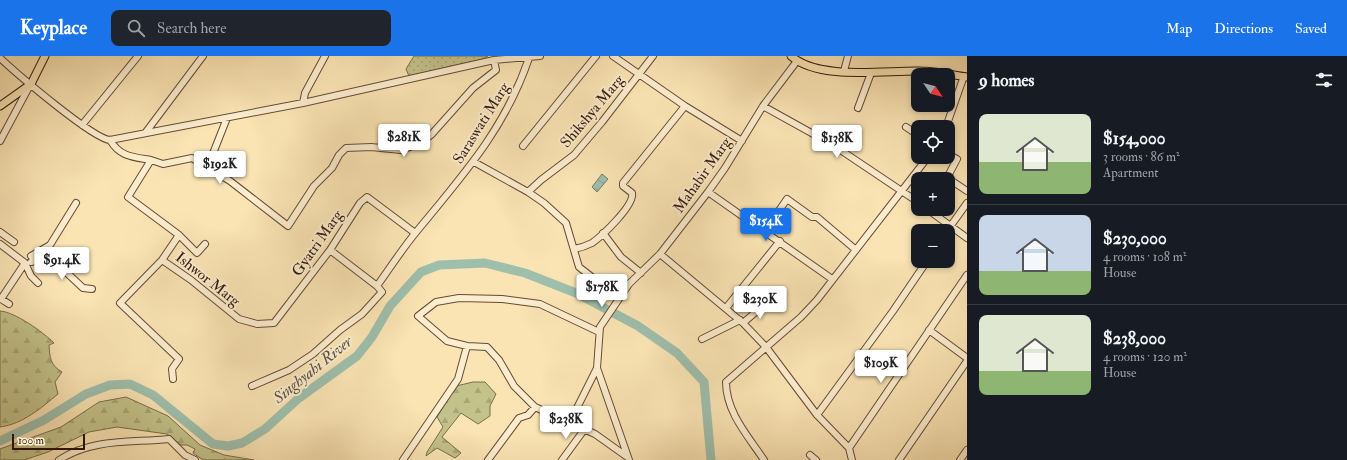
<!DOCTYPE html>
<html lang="en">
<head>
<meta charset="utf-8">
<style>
  body { margin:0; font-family:"IM FELL Double Pica",serif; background:#20242c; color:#f1f3f6; height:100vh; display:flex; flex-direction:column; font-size:15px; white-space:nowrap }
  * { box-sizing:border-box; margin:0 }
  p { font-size:13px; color:#9ea1a6 }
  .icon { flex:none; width:22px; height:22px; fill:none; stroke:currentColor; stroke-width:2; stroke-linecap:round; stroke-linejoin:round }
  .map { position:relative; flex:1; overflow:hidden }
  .side { display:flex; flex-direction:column; background:#171b24; width:380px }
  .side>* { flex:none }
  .needle { width:26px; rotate:125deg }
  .controls { position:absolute; left:911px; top:12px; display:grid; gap:8px }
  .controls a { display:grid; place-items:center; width:44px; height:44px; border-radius:8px; background:#171b24; box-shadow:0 2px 6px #0003; font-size:20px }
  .scale { position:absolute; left:12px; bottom:10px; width:73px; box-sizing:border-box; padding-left:4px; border:2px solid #35180c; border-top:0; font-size:11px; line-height:14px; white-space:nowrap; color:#35180c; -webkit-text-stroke:3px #fcedce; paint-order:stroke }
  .price { position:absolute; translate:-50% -34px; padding:0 9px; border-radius:4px; background:#fff; color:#222; font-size:13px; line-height:26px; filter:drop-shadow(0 1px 2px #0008) }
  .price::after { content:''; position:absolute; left:50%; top:24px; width:12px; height:9px; margin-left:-6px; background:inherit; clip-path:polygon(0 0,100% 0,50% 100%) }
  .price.active { background:#1a73e8; color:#fff }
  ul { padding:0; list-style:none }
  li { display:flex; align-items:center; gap:12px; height:100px; padding:0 12px }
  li+li { border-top:1px solid #363941 }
  li span { display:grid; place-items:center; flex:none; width:112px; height:80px; border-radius:8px; color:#555 }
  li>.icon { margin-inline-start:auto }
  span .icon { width:48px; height:48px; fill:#fffc; stroke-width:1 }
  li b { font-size:17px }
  h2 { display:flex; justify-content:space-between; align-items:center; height:48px; padding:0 12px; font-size:17px }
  header { display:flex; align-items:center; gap:24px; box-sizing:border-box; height:56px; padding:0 20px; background:#1a73e8; color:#fff }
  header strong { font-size:19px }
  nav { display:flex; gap:22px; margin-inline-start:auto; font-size:14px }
  .search { width:280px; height:36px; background:#20242c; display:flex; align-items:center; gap:10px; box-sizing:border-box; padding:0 14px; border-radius:8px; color:#9ea1a6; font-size:15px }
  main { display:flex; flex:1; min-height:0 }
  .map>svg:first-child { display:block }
  .grass { fill:url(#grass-dots); stroke:#7c6d4b }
  .forest { fill:url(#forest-firs); stroke:#7c6d4b }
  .water { fill:url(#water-waves); stroke:#747c6c }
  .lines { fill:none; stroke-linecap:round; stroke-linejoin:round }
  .river { stroke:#9ebfac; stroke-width:9 }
  .minor-casing { stroke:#664b36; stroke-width:8 }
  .major-casing { stroke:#35180c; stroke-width:9 }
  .minor { stroke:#fcedce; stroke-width:6 }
  .major { stroke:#fae4b4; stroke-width:7 }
  .labels { text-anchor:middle; stroke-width:4; stroke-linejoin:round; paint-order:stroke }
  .street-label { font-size:15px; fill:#35180c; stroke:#fcedce }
  .water-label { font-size:16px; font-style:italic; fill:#5a5244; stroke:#fcedce }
</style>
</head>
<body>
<header>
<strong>Keyplace</strong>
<div class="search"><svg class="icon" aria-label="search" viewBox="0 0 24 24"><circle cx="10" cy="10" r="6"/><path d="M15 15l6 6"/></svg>Search here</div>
<nav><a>Map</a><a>Directions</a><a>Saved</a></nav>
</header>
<main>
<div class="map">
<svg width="967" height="404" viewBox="0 0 967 404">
  <defs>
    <pattern id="grass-dots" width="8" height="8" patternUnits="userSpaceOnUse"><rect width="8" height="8" fill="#c3c28a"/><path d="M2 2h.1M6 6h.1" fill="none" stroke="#a8a676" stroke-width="1.8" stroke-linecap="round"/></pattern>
    <pattern id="forest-firs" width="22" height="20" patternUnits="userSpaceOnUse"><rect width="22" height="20" fill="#c3c28a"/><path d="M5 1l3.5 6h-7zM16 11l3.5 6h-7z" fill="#a8a676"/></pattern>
    <pattern id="water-waves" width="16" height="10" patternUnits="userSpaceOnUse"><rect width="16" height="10" fill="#9ebfac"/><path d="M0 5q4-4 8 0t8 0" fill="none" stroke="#89a393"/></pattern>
  </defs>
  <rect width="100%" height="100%" fill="#fae4b4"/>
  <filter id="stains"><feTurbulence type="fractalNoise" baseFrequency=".005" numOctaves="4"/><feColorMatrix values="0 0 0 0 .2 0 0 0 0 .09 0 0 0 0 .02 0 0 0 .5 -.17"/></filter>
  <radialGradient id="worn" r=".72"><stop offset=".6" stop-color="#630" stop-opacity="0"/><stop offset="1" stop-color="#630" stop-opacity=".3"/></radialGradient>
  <path class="grass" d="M414 0H488L483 3 409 20 406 13Z"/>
  <path class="forest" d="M0 255C15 256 43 276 54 287L49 289C50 302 50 309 62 316L55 326 58 338C41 352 23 368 0 371Z
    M473 326H485L496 338 490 350V360L478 368 461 357 442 381 461 397 455 402 437 392 426 400 427 396 443 371 437 361 456 330Z
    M126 341 168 360 200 389 224 399 254 404H203L193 397 195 393 187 389H181L167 378 117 371 89 376 48 396 24 404H0V393L61 371 99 346Z"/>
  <path class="water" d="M602 118 608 123 597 136 592 131Z"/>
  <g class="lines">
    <path class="river" d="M0 385 44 364 86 338 110 329 130 328 153 339 213 388 228 390 242 387 265 373 299 342 357 300 372 281 390 250 421 216 439 209 485 207 525 217 576 237 638 270 677 297 704 326 711 404"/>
    <defs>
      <path id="minor" d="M613 0 685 50 742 85
        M0 2C16 17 93 83 110 84L303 47 494 4 540 0
        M844 15 848 0
        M303 47 305 37 325 0
        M763 50 833 89 918 146
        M858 52 871 17
        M82 69 138 0
        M906 71 918 79
        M946 71 964 20
        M146 76 203 0
        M110 84C120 101 133 101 151 104L128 141 179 179 197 197 205 188
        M0 85 30 29
        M523 90 596 0
        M948 98 957 103 948 120 952 125 967 135
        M151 104 163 108 192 102 230 125 288 170 314 130 332 112 339 99 346 92 371 91 401 94 421 87 431 79 473 32 496 14 494 4
        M474 106 528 136 544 147 566 167 579 211 597 225
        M208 110 227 62
        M528 136 541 124 574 99 602 66 653 0
        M708 136 832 223
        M927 153 967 182
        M765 175 787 143 812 161H817L856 194
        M947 175 967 147
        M0 176 14 186
        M603 177 621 201 641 217
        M0 188 25 207 1 243 9 248
        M574 193C580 192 586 190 592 187 602 180 635 149 632 137L623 130V127L685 50
        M660 198 743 267 766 291 817 359 849 392 852 404
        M162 204 191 224 239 263 257 268 274 267 330 194 360 147 367 141 415 177
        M35 205 31 200 50 189 76 147
        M31 206 35 205 66 216 83 232 92 233
        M25 207 31 220 38 227
        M377 230C390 212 402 193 417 175 463 119 505 73 529 2
        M726 252 780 185
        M743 267 765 248
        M929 274 967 302
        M599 276 540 248 502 243 459 242 436 246 418 260 447 285 467 290 487 291 499 304 514 330 535 351 595 378 626 400
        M702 283 740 264
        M173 323 172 313 179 303 120 247 162 204 179 179
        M252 330 289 314 313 298 340 274 362 258 382 236 377 230 330 194
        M817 359 893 255 927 205
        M570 366 597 312
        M849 392 967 219
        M810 399 816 404
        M59 404C93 382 131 387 169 383L185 399 195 404
        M403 404 458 323 467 290
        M488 404 519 362 528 359 535 351
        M562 404 584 374
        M629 404 597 312 600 271 629 228 660 198 708 136 725 112 763 50 797 5
        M764 404C748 380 726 356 726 326L801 261 817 244 928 101
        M899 404 967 305
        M960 404 967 394"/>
      <path id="major" d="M791 0C820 25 885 14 921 15 936 15 952 19 967 21
        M0 50 31 28 45 0"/>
    </defs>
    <use href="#minor" class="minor-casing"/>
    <use href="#major" class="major-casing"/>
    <use href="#minor" class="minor"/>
    <use href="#major" class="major"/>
  </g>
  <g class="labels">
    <g class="street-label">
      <text transform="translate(592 55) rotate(-50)" y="5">Shikshya Marg</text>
      <text transform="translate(481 67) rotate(-58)" y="5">Saraswati Marg</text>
      <text transform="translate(702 119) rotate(-55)" y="5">Mahabir Marg</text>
      <text transform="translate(317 187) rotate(-55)" y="5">Gyatri Marg</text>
      <text transform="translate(208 223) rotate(38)" y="5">Ishwor Marg</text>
    </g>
    <g class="water-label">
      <text transform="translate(312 313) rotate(-39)" y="6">Singhyahi River</text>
    </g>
  </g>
  <rect width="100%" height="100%" filter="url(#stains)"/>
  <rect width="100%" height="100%" fill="url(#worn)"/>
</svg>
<div class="controls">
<a><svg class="needle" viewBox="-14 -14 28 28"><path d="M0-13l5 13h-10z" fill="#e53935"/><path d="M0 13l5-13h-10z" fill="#9ea1a6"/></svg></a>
<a><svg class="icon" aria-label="locate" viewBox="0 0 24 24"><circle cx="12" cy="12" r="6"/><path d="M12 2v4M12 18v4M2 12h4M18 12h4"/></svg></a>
<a>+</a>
<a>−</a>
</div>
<div class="scale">100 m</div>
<b class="price" style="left:404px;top:102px">$281K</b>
<b class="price" style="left:837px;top:103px">$138K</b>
<b class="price" style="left:220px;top:129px">$192K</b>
<b class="price active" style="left:766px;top:186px">$154K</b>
<b class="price" style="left:62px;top:225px">$91.4K</b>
<b class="price" style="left:602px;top:252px">$178K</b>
<b class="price" style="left:760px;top:264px">$230K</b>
<b class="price" style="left:881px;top:328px">$109K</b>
<b class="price" style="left:566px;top:384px">$238K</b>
</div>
<section class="side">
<h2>9 homes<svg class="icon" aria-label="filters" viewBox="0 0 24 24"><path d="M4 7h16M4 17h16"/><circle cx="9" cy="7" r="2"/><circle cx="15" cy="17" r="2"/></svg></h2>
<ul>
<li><span style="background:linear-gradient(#dfe7d0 60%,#8fb573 0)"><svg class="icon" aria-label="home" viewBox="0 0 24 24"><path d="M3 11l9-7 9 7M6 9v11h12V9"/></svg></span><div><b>$154,000</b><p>3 rooms · 86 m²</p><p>Apartment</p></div></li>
<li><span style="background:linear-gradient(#c9d6e8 70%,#8fb573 0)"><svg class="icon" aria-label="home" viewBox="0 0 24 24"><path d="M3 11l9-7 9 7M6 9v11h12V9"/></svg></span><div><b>$230,000</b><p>4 rooms · 108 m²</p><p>House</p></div></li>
<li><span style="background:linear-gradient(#dfe7d0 70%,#8fb573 0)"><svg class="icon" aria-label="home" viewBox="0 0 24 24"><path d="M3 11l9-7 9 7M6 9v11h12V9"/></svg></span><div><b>$238,000</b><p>4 rooms · 120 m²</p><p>House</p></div></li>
</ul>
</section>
</main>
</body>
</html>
